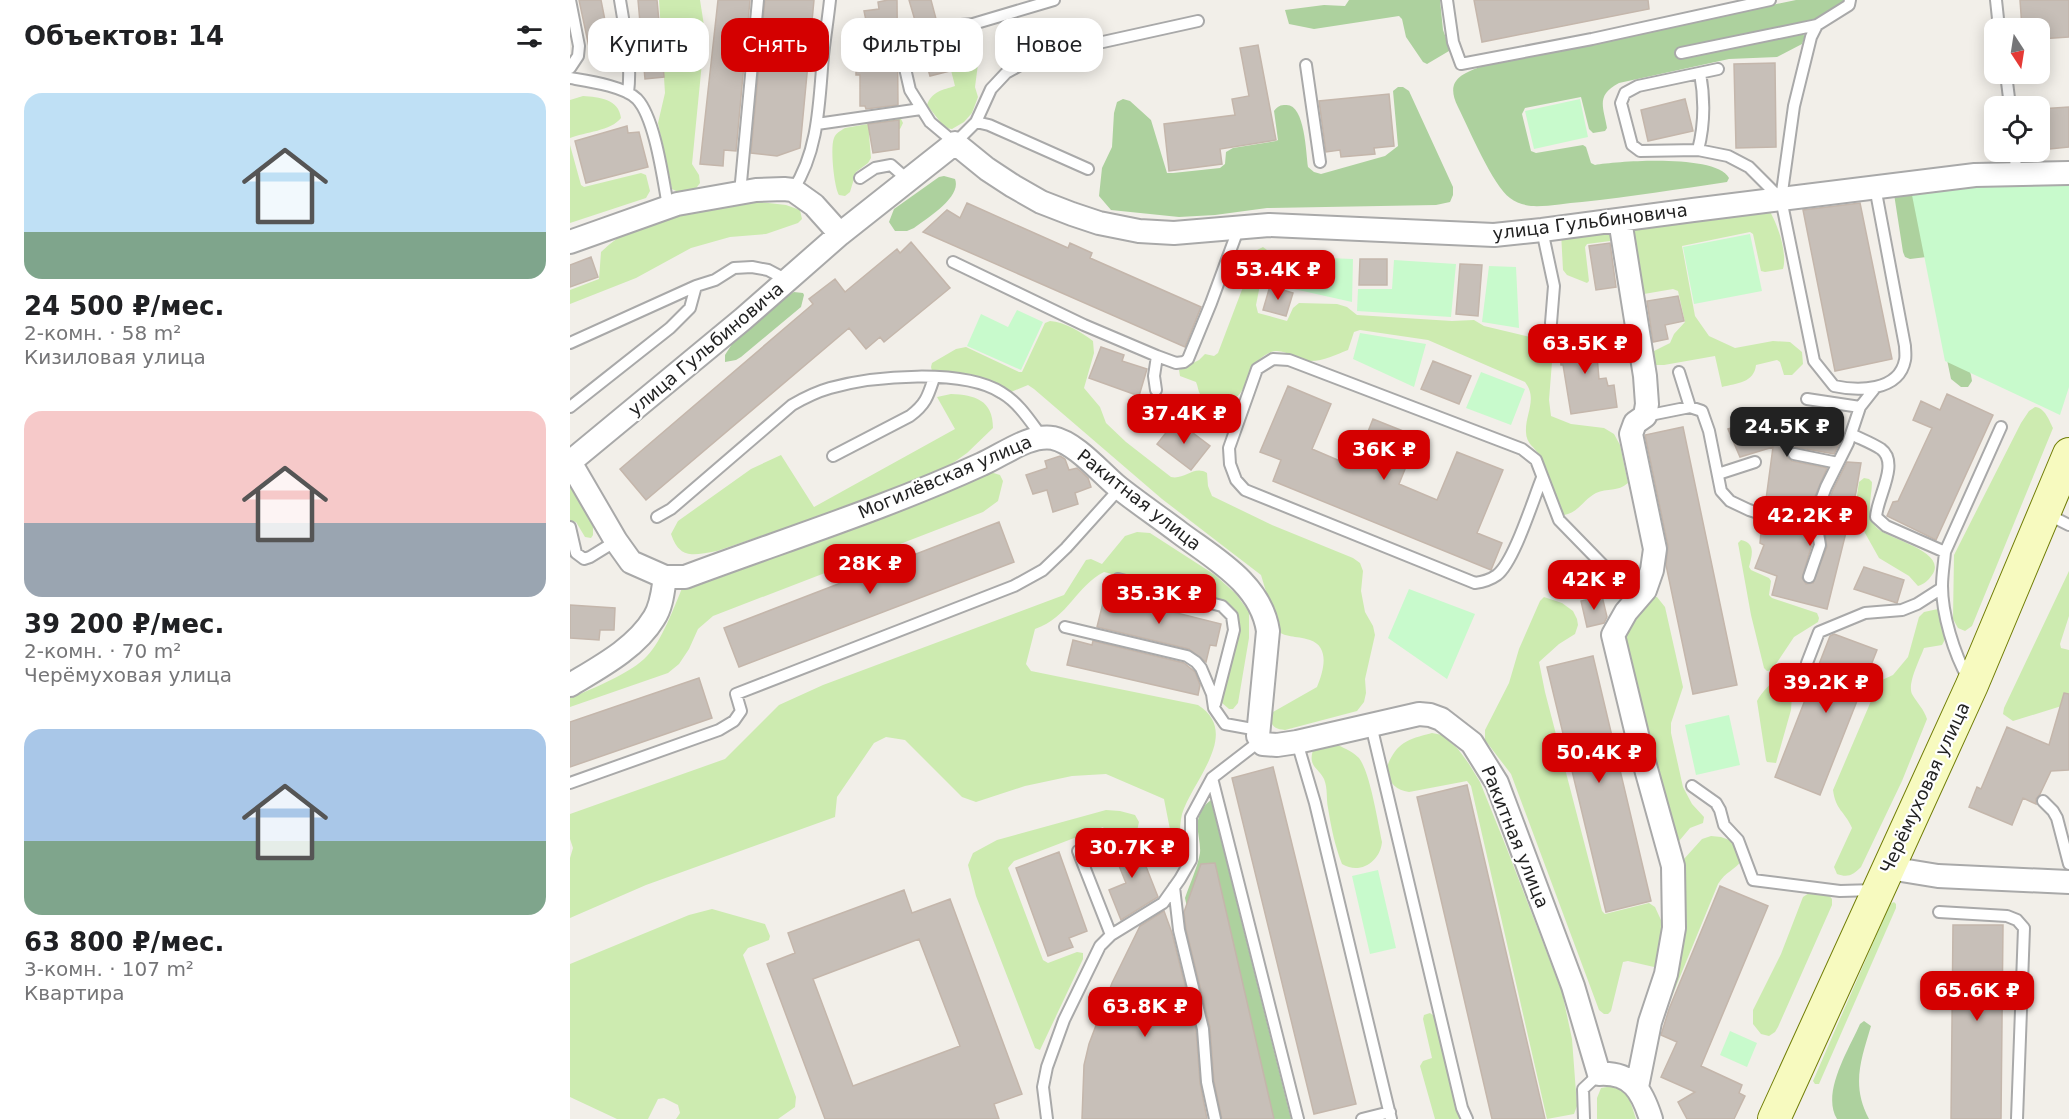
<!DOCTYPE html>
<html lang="ru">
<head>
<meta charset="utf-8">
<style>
  body { margin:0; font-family:"DejaVu Sans",sans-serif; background:#f2f2f2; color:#202124; height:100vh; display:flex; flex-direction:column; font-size:22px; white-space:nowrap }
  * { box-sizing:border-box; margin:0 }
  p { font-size:20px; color:#757577 }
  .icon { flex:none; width:33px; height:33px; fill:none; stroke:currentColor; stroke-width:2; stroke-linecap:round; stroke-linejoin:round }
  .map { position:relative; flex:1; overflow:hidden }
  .panel { display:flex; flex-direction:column; background:#fff; width:570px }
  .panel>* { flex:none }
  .banner { position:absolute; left:18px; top:18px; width:570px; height:54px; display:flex; gap:12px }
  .needle { width:39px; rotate:168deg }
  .controls { position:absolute; left:1414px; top:18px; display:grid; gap:12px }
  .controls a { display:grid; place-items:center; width:66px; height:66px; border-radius:12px; background:#fff; box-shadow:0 3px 15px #0003; font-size:30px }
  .price { position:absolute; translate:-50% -51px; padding:0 14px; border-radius:12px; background:#d40000; color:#fff; font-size:20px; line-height:39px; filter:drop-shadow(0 2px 3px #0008) }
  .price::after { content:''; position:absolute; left:50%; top:36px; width:18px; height:14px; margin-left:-9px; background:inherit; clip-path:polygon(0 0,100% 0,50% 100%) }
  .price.on { background:#222; color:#fff }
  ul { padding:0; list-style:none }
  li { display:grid; align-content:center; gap:12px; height:318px; padding:0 24px }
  li span { display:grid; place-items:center; height:186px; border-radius:18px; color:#555 }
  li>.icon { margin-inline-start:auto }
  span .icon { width:108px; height:108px; fill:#fffc; stroke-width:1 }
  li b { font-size:26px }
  h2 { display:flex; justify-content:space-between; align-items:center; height:72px; padding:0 24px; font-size:26px }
  .pill { padding:0 21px; border-radius:18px; background:#fff; box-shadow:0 3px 15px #0003; font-size:21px; line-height:54px }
  .pill.on { background:#d40000; color:#fff }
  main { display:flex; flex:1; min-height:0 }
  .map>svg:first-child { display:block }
  .grass { fill:#cdebb0 }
  .forest { fill:#add19e }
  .park { fill:#c8facc }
  .building { fill:#c7bfb8; stroke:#c4b6ab; stroke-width:1.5; fill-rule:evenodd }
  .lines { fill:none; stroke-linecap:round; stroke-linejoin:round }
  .lane-casing { stroke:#a9a9a9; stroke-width:14 }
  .street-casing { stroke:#a9a9a9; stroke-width:26 }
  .secondary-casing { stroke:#707d05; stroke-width:34 }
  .lane { stroke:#fff; stroke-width:10 }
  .street { stroke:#fff; stroke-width:22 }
  .secondary { stroke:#f7fabf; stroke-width:32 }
  .labels { text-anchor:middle; stroke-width:4.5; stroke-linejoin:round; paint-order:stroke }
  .street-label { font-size:18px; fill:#222; stroke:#fff }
</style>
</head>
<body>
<main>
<section class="panel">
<h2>Объектов: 14<svg class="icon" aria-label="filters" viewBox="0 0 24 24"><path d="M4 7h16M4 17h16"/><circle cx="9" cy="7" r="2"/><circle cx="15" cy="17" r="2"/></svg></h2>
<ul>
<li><span style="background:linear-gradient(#bfe0f5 75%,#7fa58c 0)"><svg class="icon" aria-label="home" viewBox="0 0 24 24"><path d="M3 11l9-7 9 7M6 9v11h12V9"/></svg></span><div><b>24 500 ₽/мес.</b><p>2-комн. · 58 m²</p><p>Кизиловая улица</p></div></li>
<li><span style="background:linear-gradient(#f6c9c9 60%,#9aa5b1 0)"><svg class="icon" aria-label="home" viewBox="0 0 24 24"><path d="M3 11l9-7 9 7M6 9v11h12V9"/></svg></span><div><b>39 200 ₽/мес.</b><p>2-комн. · 70 m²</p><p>Черёмуховая улица</p></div></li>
<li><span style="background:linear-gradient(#a9c7e8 60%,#7fa58c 0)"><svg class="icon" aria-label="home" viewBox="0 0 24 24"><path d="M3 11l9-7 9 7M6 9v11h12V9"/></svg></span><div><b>63 800 ₽/мес.</b><p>3-комн. · 107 m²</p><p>Квартира</p></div></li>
</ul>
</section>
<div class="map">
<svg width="1499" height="1119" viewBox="0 0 1499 1119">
  <rect width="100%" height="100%" fill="#f2efe9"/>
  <path class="grass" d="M89 0H130L135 32 122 164 129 175 130 183 124 191 110 193 102 189 88 123 95 93Z
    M382 32 400 34 411 41 405 87 408 97 402 113 394 122 382 129 375 128 357 105C362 91 373 90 385 86L373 39Z
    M13 96C29 97 49 99 51 118 41 131 15 132 0 138V100Z
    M326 119H331L333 123 330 129 299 135 301 158 298 163 286 172 280 192 275 196 269 195C264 187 260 147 264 138 266 133 270 131 275 128Z
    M0 145 11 185 14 187 71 173 76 175 80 191 76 198 0 223Z
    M189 202 216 205 230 210 232 219 228 223 196 234 160 237 121 248 66 278 0 304V290L29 279 31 252C73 211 133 205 189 202Z
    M1195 204C1206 218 1218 252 1213 269L1195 272 1191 271 1183 234 1180 232 1112 246 1125 316 1139 336 1165 348 1203 341 1220 342 1232 352 1233 364 1222 375H1214L1210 362 1207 360 1186 365C1184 383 1167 383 1152 387L1145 356 1094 365H1083L1082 352 1100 343 1104 334 1115 322 1108 291 1103 289 1074 294 1071 290 1060 225Z
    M1039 224 1043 238 1040 241 1017 244 1015 247 1019 281 1017 283 997 275 993 270 991 232Z
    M693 247 697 250 686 305 688 313 717 321 723 308 729 303 767 304 777 307 787 315 882 321 904 320 914 326 960 337 980 357 982 362 979 400 981 416 1001 424 1034 428 1044 434 1050 445 1058 483C1048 492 1037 488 1026 493 1014 499 1008 513 994 515L988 511C982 493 978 473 970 456 965 447 956 444 956 432 955 414 968 399 955 382L858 340 790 330 784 332 778 350C765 355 752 362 738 361 725 360 713 346 699 353 670 366 682 408 646 401 641 400 633 400 630 394 628 391 628 386 626 382L610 376 609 370 629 360 635 354 644 356 648 353 687 250Z
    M480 321C495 322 511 332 523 341L524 353 514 388 530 407 536 423 556 442 601 477C615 480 624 465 637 473L638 486 642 496 702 525 783 558 790 563 793 571 791 591 795 612 803 626 805 635 795 679 796 693 794 702 787 711 715 730C707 729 703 728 700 720L703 712 747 687C753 673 761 647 740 640 725 635 716 639 703 628L701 608 691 575 592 499 464 389 458 385 441 392 419 380 362 371 361 367 362 363 386 349 396 347 449 372H452L475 323Z
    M381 394C405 395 423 400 423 428L397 453 380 465 280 506 147 551C123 555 110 560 101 534L108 521 181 469 211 455 244 507 385 429 367 397Z
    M1465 407C1475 408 1479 420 1483 428L1402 626 1395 631 1388 628 1383 619 1384 555 1451 423 1459 411Z
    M414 470 430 475 433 481 428 501 413 512 143 616 128 629 119 649 109 664 98 673 0 707V698C20 690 63 672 77 656 92 641 104 607 113 586Z
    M1294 478 1299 479 1302 482C1302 496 1295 515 1306 527 1316 539 1379 551 1362 575 1358 581 1354 584 1348 586L1339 576 1309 558 1286 517 1285 509 1289 482Z
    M0 487 3 489 23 527V535L21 538 15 537 6 522 0 521Z
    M567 532 580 533 645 575 666 594 679 612V638L668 703 663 709H659L652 703 651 697 668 630 667 613 658 603 534 572C506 586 499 617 465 629L456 664 461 671 628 705C672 733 622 781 612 814 609 826 610 843 610 856L605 855 594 799 536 774 502 776 455 786 406 802 392 797 335 740 316 737 304 743 267 797 265 817 76 885 0 918V858L3 848 0 839V814L155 759 209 705 253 685 494 595 516 560 521 559 532 564 555 536Z
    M1171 540C1186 543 1182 555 1179 567L1181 570 1199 578 1201 581 1199 595 1202 598 1247 613 1249 618 1248 622 1224 637 1202 670 1197 671 1194 668 1181 615 1168 543Z
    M1499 571V616L1490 644 1491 648 1499 650V701L1498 704 1443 721 1433 714 1434 708Z
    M974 597 992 603 1003 611 1007 619 1008 625 1005 634 989 644 969 662 975 692 1032 911 1035 914 1079 903 1085 907 1096 931 1089 964 1084 967 1058 961 1053 962 1041 1011 1038 1014H1034L1029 1010 941 774 915 740V730L939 683 949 649 970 601Z
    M1080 597H1087L1095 607 1113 687 1101 723V733L1113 787 1122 804 1134 817 1133 823 1120 828 1104 847 1051 637Z
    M1368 609 1372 611C1375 624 1379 634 1372 645L1354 648C1350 659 1337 684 1342 694 1347 703 1354 709 1357 719L1332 781 1291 867C1283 875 1278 878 1267 874L1264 867 1282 828C1274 810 1266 811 1263 790L1307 687 1312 680 1323 675 1338 657 1349 617 1354 612Z
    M1215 675H1220L1223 680 1221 710 1206 763 1197 762 1196 760 1187 701C1193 690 1203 680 1215 675Z
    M862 733 872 735 888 749 899 764 910 782 937 849 992 992 1002 1039 1007 1106 1004 1114 977 1119 901 786 897 781 839 792C826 790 821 784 815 772 825 744 834 740 862 733Z
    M768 745C776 749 783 752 789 758 800 772 808 823 812 842 810 862 790 875 772 864 765 846 761 827 758 808 756 798 758 789 754 779 748 767 738 767 743 750L753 746Z
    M536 810 550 811 565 815 569 822 567 831 540 840 533 827 444 861 438 868 473 960 478 963 507 952 513 953V959L470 1050 465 1048 406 896 398 865 403 853 427 840Z
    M1141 836 1151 837 1165 842 1173 859C1164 871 1156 871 1148 884L1091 1023 1114 859 1132 839Z
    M1239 893 1258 894 1262 899V905L1208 1027 1205 1032 1199 1036 1191 1034 1183 1024V1010L1211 954 1233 897Z
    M1324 902 1326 904V908L1249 1084H1245L1243 1081 1320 904Z
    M142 909 195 924 200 936 199 940 178 948 173 955 226 1097 225 1107 208 1119H106L110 1113 108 1105 94 1098 88 1099 78 1119H47L0 1097V964L119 915Z
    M860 1013 864 1016 886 1109 891 1119H865L850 1066 853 1061 862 1058 853 1019 854 1015Z
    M1048 1085C1059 1094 1062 1106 1066 1119H1027V1098L1031 1088Z"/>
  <path class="forest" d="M779 0H870L873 30 879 46V51L857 64 853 62 836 37 832 19 829 16 744 29 719 24 715 10 754 5 775 6Z
    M1226 0H1274V3L1246 20 1107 51 1105 53 1107 58H1110L1232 34 1235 36 1232 44 1207 57 1159 59 1049 83C1026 95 1033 106 1037 128L1035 131 1023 133 1019 129 1011 97 955 108 952 114 961 151 966 153 1013 145 1016 147 1021 163 1025 165C1050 161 1146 154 1159 178L1157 182C1109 189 1060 197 1012 202 995 203 978 207 961 206 954 205 946 203 940 198 923 186 899 129 888 107 875 81 890 74 913 66Z
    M828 87H833L839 91 883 187V195L880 202 866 205 697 208 645 215 609 217 541 210 529 196 532 168 542 147 544 113 547 102 553 99 560 101 581 120 597 173H603L650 168 655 164 656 152 663 148 706 141 708 140 704 111C708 106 710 105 716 105 735 104 736 153 738 167L744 172 751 174 815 156 828 146 823 91Z
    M374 176 385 179C392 197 357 218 344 228L337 231H325L319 222 324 209 369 177Z
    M1359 184 1365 256 1340 259 1335 257 1333 252 1324 194Z
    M1361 283 1389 342 1401 375 1402 381 1398 387H1391L1381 379Z
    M224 292 233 293 234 295 231 307 171 357 166 360 155 362V355L162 344 216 297Z
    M641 800 721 1119H662L615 898C620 883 627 869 630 853 631 842 626 830 628 820 630 812 634 805 641 800Z
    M1294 1021 1301 1026C1291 1060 1281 1085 1299 1119H1267C1251 1093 1279 1049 1290 1024Z"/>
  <path class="park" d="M1010 99 1018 137 964 149 955 111Z
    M1499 180V387L1490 415 1375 361 1340 185Z
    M1180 234 1192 291 1124 304 1113 247Z
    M710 256 783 259 782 302 706 285Z
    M824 260 886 264 881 317 787 311 788 289H822Z
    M919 266 946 267 949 328 912 322Z
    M447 310 473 322 451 370 397 346 411 314 438 327Z
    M790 333 856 344 844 387 783 359Z
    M911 372 955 389 941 425 896 408Z
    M839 589 905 614 877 679 818 638Z
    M1159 715 1170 765 1126 775 1115 725Z
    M808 870 826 948 800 954 782 876Z
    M1160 1031 1187 1043 1177 1067 1150 1055Z"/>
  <path class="building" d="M9 0H31L42 56 22 61Z
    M68 0H87L94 77 75 79Z
    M148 0H180L166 151 154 150 153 166 130 164Z
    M195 0H244L230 148 207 156 181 153Z
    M318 0H327L328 105 296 109 295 106H290V75H286V45H301L294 11 309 9 308 2Z
    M339 0H361L366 19 353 21 346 24Z
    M904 0H1078L1079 9 912 42Z
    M1450 0H1499V37L1470 39V28H1452Z
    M370 34 380 71 360 76 350 41 356 35Z
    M688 45 706 140 650 149 652 164 599 171 594 124 665 115 662 99 679 96 670 48Z
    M1205 63 1206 147 1166 148 1164 64Z
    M819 94 824 146 804 148 805 154 771 157 770 150 756 152 749 101Z
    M1115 99 1123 131 1078 141 1071 110Z
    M1499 107V147L1470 150V109Z
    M329 120V149L303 153 298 124Z
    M57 126 58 133 69 132 78 167 16 183 5 141Z
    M397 203 498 248 500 243 522 253 520 258 631 307 615 347 353 232 377 210 390 218Z
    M1290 203 1322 359 1265 371 1233 210Z
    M341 242 380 288 314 342 310 337 296 349 279 328 76 500 50 469 243 304 239 299 265 279 275 292 327 249 330 253Z
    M1040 243 1046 287 1026 290 1019 246Z
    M21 257 28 277 0 287V265Z
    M790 259H817V285H789Z
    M890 264 912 265 908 316 886 314Z
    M700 286 723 293 716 316 693 310Z
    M1108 296 1114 321 1095 325 1098 339 1083 342 1077 301Z
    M1025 332 1029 379 1036 378 1038 386 1044 385 1047 407 1001 414 993 365H991L989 336Z
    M531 347 554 355 552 361 577 369 569 396 519 378Z
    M863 361 901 376 889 404 851 389Z
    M718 386 761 404 742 449 784 467 803 419 848 437 829 484 867 500 887 452 933 470 907 533 932 543 921 570 703 481 711 460 690 452Z
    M1377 394 1423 415 1366 540 1317 516 1323 502 1328 501 1362 428 1343 420 1351 401 1370 410Z
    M1231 414 1232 427 1271 430 1270 442 1264 454 1225 447 1219 449 1217 452V457L1222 461 1257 468 1239 510 1228 515 1195 507 1203 447 1170 457 1158 429 1198 416Z
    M606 420 640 446 621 470 587 444Z
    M1113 427 1167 685 1123 694 1096 565 1098 546 1075 435Z
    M490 456 495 459 499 470 507 468 518 478 521 487 505 493 508 504 483 512 477 490 463 494 456 475 477 468 475 461Z
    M1277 462 1291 463 1286 492 1257 609 1202 595 1207 576 1185 568 1194 545 1190 543 1192 522 1228 530 1239 527 1242 544 1232 578 1236 584 1243 583 1257 547 1253 517 1263 490Z
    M429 522 444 562 169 667 154 628Z
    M1294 567 1334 580 1327 603 1284 589Z
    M535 595 651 624 646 646 640 645 636 662 619 649 527 627Z
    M1032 596 1037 617 1034 623 1017 627 1011 601Z
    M0 605 45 608 44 630H30L29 640 0 638Z
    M1264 634 1307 650 1250 795 1205 777 1260 636Z
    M503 640 522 645 523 641 614 663 625 672 630 685 628 695 497 665Z
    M1023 656 1081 901 1036 912 977 667Z
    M129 678 142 718 0 767V722Z
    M1494 693 1499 694V770L1481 771 1470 794 1466 799V804L1453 798 1442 825 1399 807 1407 787 1411 789 1437 727 1479 745Z
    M703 767 786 1104 744 1114 662 778Z
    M897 785 975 1119H922L869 891 847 797Z
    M564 836 588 897 551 920 539 890 556 883 541 846Z
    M489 852 517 931 499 938 503 947 478 956 446 868Z
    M645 863 704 1119H652L644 1081 640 1027 616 929 614 912 631 864Z
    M1150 886 1198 906 1131 1066 1172 1085 1169 1093 1175 1096 1164 1119H1117L1108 1102 1125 1092 1091 1077 1107 1042 1091 1035 1099 1009Z
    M334 890 342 913 380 899 452 1094 424 1104 429 1119H255L197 964 225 953 218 933ZM349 939 390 1046 283 1086 243 979Z
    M594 911 602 933 626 1030 630 1083 637 1119H512L514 1065 519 1044 542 983 570 926Z
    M1383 925H1433L1431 1119H1381Z"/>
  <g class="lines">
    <defs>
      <path id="lane" d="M50 0C55 31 62 62 58 93
        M484 0 403 24 354 28 347 32 340 43 334 64 340 90 360 122 385 143 406 122 421 89 436 73 459 60 474 55 628 21
        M877 0 883 42 891 64 1022 39 1200 0
        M1426 0 1429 28
        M1247 25 1241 37 1224 106 1211 199 1244 361 1264 386C1287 391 1329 392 1335 360 1336 356 1335 350 1335 346L1305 187
        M1111 53 1247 25 1279 5 1280 0
        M736 65 750 162
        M0 68 8 56 9 46 0 0
        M1148 69 1068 86 1055 93 1051 103 1062 145 1070 151 1128 150 1158 156 1179 167 1211 199
        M1436 74 1440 106
        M0 78C17 81 54 86 67 99 85 118 93 179 98 206
        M406 122 419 125 518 169
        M247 124 351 109
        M1128 150C1135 123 1135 100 1130 73
        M1445 152 1446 175
        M290 178 305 168 321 165 338 180
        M223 190C249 150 249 102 253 56 255 37 258 19 260 0
        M170 193 188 0
        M972 230 984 286 981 323
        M383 262 514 325 587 356 606 363 614 362 618 359 641 303 669 227
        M0 343 126 286 145 280 164 268 182 267 198 270 217 280
        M1109 372 1120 407
        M586 390 584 376 587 356
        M1237 399 1290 407
        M0 407 100 328 120 308 126 286
        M1075 416 1120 407 1132 411 1139 431 1151 491 1160 501 1179 510 1204 518 1229 523 1245 516 1256 487 1278 443 1290 407 1305 388
        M1281 434C1291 439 1302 443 1311 449 1330 463 1307 497 1306 517L1316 526 1375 552C1374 564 1372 575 1372 586 1372 614 1384 654 1398 678
        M1224 454 1268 463
        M263 456 340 416C356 404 358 396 364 378
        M1148 474 1185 462
        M972 478C963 500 944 562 927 575 920 580 913 582 905 583L675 490 666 480 660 464 659 448 687 369 703 359 719 360 952 449 966 460 989 520 1066 599
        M1477 514 1499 525
        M87 517 101 509 222 405C234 398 246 392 260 388 303 376 393 368 432 393 449 403 460 421 472 437
        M0 527 6 553 14 559 20 557 46 541
        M1375 552 1431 427
        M1239 577 1250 545 1245 516
        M548 579 652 606 662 616 664 630 645 704
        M495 627 617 656 626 662 631 668 642 694 644 708 655 724 688 730
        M1237 663 1249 632 1295 613 1332 610 1347 604 1372 588
        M801 725 892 1108 897 1119
        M727 742 745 803 821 1119
        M642 778 728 1119
        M0 783 149 730 164 721 171 711 166 694 444 586 473 570 496 548 550 488
        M1122 786 1146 803 1150 810 1154 825 1168 840 1183 880 1270 891 1305 890
        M1473 801 1483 811 1487 818 1499 864
        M508 851 541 935
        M604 887 609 930 633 1029 637 1082 645 1119
        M1369 912 1437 916 1447 920 1454 928 1447 1119
        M477 1119 473 1087 477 1067 494 1020 530 946 541 935 593 903 610 879 621 860V817L642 778 690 741
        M792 1119 820 1112
        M1014 1119 1013 1089 1029 1074"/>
      <path id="street" d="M1050 220 1075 376 1077 404 1075 416 1065 423 1061 434 1085 549 1082 570 1075 590 1056 612 1043 635 1071 751 1103 866 1104 928 1096 974 1080 1022 1067 1087
        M0 242 107 204 186 190 214 189 223 190 244 205 270 234
        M0 462 173 319 270 234 385 143 417 169 443 186 471 202 502 214 529 223 569 231 604 233 699 225 924 235 972 230 1123 210 1405 175 1499 173
        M0 462 46 541 61 562 95 577H115C214 540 316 508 412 464 433 455 459 434 483 438 506 443 530 472 548 487 568 503 589 517 610 533 645 559 691 584 698 631L688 736 693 744 707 745 727 742 849 714 860 715 871 719 902 743 927 783 1003 986 1029 1074C1062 1072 1072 1091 1081 1119
        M0 685C30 667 66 648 84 618 92 606 93 590 95 577
        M1319 868 1368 876 1499 882"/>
      <path id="secondary" d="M1204 1119 1402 685 1499 454"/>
    </defs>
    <use href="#lane" class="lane-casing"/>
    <use href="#street" class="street-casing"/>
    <use href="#secondary" class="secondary-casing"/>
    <use href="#lane" class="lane"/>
    <use href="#street" class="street"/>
    <use href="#secondary" class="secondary"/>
  </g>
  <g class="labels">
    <g class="street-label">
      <text transform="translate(1020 222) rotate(-7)" y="6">улица Гульбиновича</text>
      <text transform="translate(136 349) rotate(-40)" y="6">улица Гульбиновича</text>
      <text transform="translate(375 477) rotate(-23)" y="6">Могилёвская улица</text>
      <text transform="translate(569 500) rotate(38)" y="6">Ракитная улица</text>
      <text transform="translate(1355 788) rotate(-65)" y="6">Черёмуховая улица</text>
      <text transform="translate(945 837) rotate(68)" y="6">Ракитная улица</text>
    </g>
  </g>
</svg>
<div class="controls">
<a><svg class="needle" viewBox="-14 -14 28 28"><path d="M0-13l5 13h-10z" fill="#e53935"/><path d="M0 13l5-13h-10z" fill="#757577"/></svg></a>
<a><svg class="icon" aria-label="locate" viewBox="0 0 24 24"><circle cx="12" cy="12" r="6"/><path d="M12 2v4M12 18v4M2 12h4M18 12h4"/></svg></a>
</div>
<b class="price" style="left:708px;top:301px">53.4K ₽</b>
<b class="price" style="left:1015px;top:375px">63.5K ₽</b>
<b class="price" style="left:614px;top:445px">37.4K ₽</b>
<b class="price on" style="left:1217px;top:458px">24.5K ₽</b>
<b class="price" style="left:814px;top:481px">36K ₽</b>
<b class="price" style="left:1240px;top:547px">42.2K ₽</b>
<b class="price" style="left:300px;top:595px">28K ₽</b>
<b class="price" style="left:1024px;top:611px">42K ₽</b>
<b class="price" style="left:589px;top:625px">35.3K ₽</b>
<b class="price" style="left:1256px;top:714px">39.2K ₽</b>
<b class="price" style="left:1029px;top:784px">50.4K ₽</b>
<b class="price" style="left:562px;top:879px">30.7K ₽</b>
<b class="price" style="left:1407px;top:1022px">65.6K ₽</b>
<b class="price" style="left:575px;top:1038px">63.8K ₽</b>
<div class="banner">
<a class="pill">Купить</a>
<a class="pill on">Снять</a>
<a class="pill">Фильтры</a>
<a class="pill">Новое</a>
</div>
</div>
</main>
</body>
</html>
